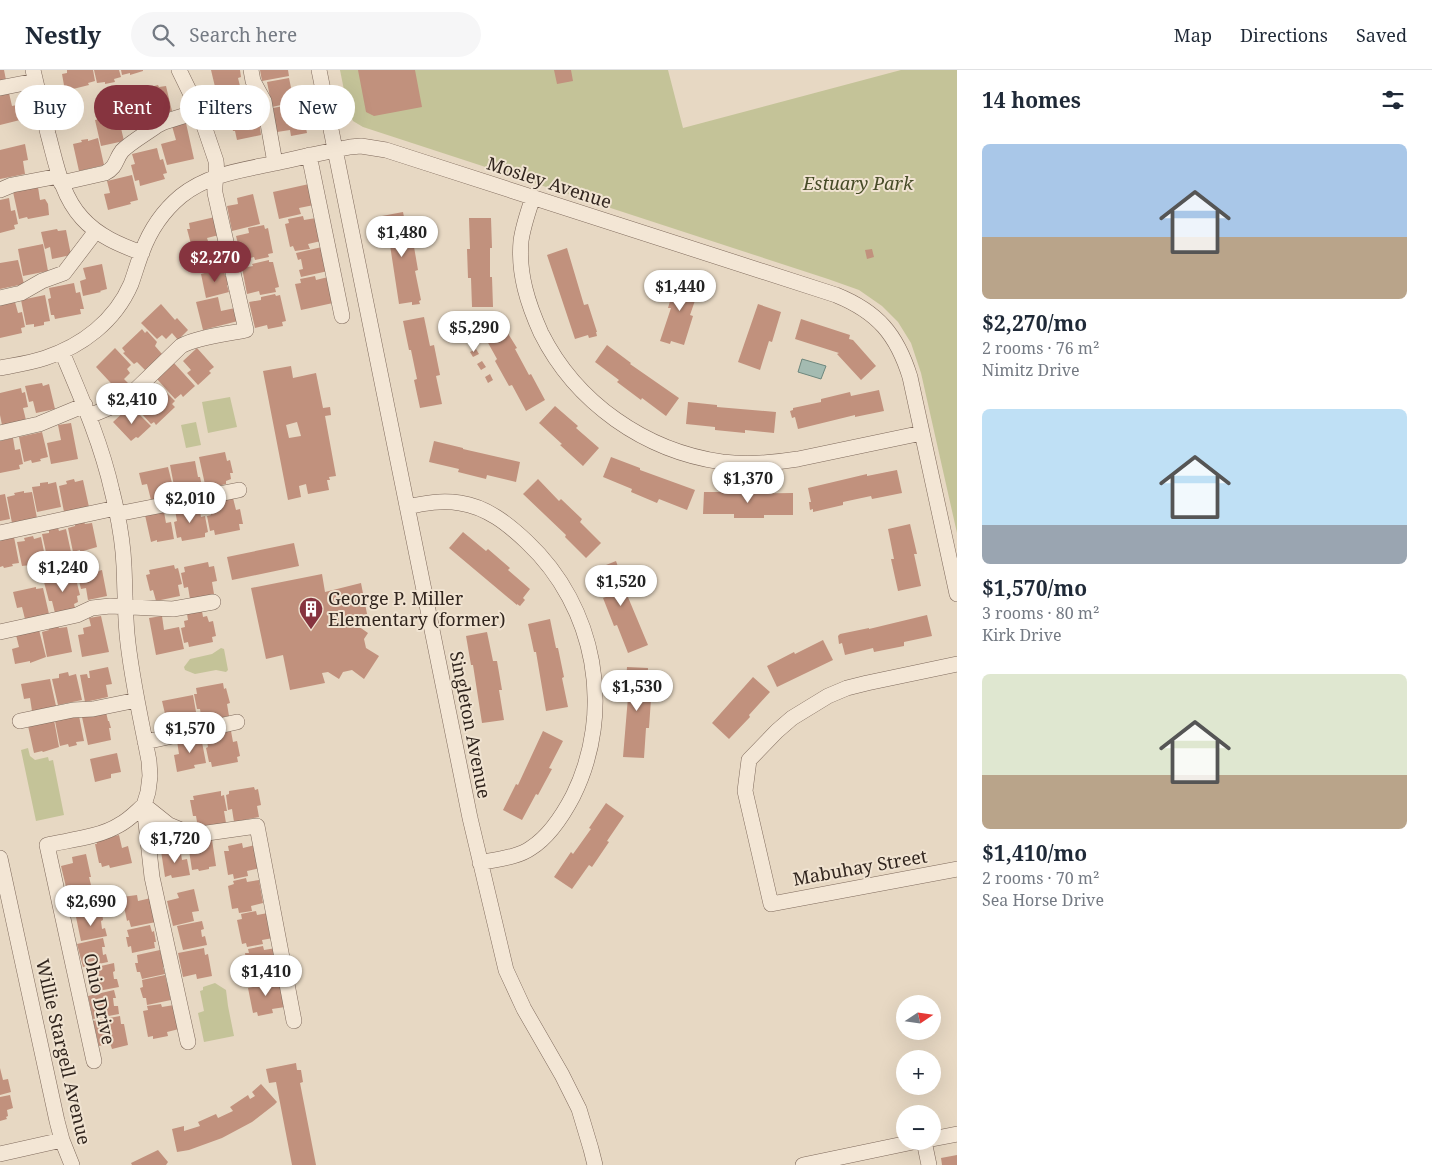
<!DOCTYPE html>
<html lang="en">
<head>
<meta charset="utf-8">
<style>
  body { margin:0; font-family:"Noto Serif",serif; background:#f6f6f7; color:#1f2937; height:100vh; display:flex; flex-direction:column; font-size:19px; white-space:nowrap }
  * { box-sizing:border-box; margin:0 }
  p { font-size:16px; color:#747a83 }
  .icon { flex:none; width:28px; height:28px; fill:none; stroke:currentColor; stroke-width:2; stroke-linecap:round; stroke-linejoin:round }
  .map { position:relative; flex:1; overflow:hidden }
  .drawer { display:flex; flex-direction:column; background:#fff; width:475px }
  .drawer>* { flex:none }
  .guide { position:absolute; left:15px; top:15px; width:475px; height:45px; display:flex; gap:10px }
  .needle { width:32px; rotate:77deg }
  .tools { position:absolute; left:896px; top:925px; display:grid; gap:10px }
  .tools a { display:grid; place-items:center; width:45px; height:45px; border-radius:50%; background:#fff; box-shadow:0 5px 20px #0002; font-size:25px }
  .price { position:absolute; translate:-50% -42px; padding:0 11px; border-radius:18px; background:#fff; color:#222; font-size:16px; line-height:32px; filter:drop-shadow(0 1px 2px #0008) }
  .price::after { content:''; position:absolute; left:50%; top:30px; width:15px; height:11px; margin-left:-8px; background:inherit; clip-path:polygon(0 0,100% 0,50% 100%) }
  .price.active { background:#86343f; color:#fff }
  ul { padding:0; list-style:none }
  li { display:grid; align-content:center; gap:10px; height:265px; padding:0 25px }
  li span { display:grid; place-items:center; height:155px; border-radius:8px; color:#555 }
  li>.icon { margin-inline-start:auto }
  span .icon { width:90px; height:90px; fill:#fffc; stroke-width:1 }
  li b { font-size:21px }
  h2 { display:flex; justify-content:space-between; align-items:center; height:60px; padding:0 25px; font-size:21px }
  .tag { padding:0 18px; border-radius:22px; background:#fff; box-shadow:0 5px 20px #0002; font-size:18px; line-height:45px }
  .tag.active { background:#86343f; color:#fff }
  header { display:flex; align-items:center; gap:30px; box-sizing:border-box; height:70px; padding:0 25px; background:#fff; border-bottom:1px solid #e0e1e3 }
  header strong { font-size:24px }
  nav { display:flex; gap:28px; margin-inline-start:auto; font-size:18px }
  .search { width:350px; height:45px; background:#f6f6f7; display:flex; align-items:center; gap:12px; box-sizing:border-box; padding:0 18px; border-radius:28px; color:#747a83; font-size:19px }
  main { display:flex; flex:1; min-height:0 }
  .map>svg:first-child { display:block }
  .green { fill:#c4c398 }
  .water { fill:#a4bbb1; stroke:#6d877d }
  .building { fill:#c1917d; fill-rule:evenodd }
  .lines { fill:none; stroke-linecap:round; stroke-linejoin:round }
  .minor-casing { stroke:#7f6a5c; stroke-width:16 }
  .minor { stroke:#f3e6d5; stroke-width:15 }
  .labels { text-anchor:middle; stroke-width:4; stroke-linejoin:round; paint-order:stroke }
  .street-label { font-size:18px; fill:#31251e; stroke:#f0e3d1 }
  .park-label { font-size:18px; font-style:italic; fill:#464b27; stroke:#f0e3d1 }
  .poi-label { font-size:18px; fill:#31251e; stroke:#f0e3d1; text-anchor:start }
</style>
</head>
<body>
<header>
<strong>Nestly</strong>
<div class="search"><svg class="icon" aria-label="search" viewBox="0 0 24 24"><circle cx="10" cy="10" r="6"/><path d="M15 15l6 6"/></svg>Search here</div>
<nav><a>Map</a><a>Directions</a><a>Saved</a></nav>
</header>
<main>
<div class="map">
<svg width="957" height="1095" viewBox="0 0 957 1095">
  <rect width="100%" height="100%" fill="#e7d8c3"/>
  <path class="green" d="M340 0H668L683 58 901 0H957V463L921 303 911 273 898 252 882 236 859 220 828 209 363 57 353 51 348 40Z
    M230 327 237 357 208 363 202 332Z
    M196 352 201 375 186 378 181 355Z
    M221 578 224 579 228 600 226 602 216 600 195 604 185 600 184 597 190 589 212 584Z
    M28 678 30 686 35 690 48 687 49 691 53 690 64 745 36 751 21 680Z
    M215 913 226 920 228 936 234 966 204 972 198 943 204 941 200 921 203 920V917Z"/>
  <path class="water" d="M802 289 826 296 821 309 798 302Z"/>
  <path class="building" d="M0 0H4L6 10 0 12Z
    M67 0H93L95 11 88 13 89 15 65 21 62 4 67 3Z
    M94 0H119L121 7 114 9 115 12 105 14V12L97 13Z
    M121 0H143V1L130 5V3L122 5Z
    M211 0H240L241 7 238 8 240 16 216 21Z
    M260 0H288L289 6 262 11Z
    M358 0H415L422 37 374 46 366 42Z
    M554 0H571L573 11 557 14Z
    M289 8 294 32 272 37 267 12Z
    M158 15 159 17 166 16 172 41 146 47 148 53 123 59 117 34 127 31 126 29 132 28V30L142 28 140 22 150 19V17Z
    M246 16 247 23 250 22 252 33H250L251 40 227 45 225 37 222 38 220 29 223 28 222 21Z
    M9 23 12 36 17 35 18 40H19L20 50 0 55V25Z
    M295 34 298 45 303 44 307 63 291 66 290 60 277 62 273 38Z
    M256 41 258 48 261 47 263 57H260L261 65 237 70 235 61H233L231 53H235L233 45Z
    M109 45 110 47 118 45 124 71 101 76 95 50 104 48 103 46Z
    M186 53 194 89 167 95 161 74 176 70 172 56Z
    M98 68 104 95 79 101 73 74 82 72 81 70 88 69V71Z
    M25 74 28 90 23 91 25 104 0 109V80Z
    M157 78 160 90 163 89 167 103 163 104 165 109 140 116 139 110 135 111 131 95 135 94 132 84Z
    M132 105 138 130 130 132 131 134 108 140 104 124 110 123 107 111Z
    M309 114 314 135 299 138 301 144 279 149 273 122Z
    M38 117 40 130 45 129 48 134 49 145 28 149 27 147 19 149 13 122Z
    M253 124 260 154 232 161 227 136 238 134 237 128Z
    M9 128 11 141 15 140 18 154 14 155 15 159 0 163V130Z
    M403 142 409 172 413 171 418 200 415 201 421 230 419 231 420 234 412 235V232L399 234 390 175 387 176 382 146Z
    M303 146 304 150 316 148 321 171 308 174 310 179 295 181 293 176 290 177 285 154 289 153 288 149Z
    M215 147 219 165 207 168 209 174 192 178 187 159H190L189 153Z
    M469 148H491L492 178H490V207H492L493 237H472L471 208H468L467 179H470Z
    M264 155 265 159 268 158 273 183 268 184 269 187 255 190 254 187 242 190 236 166 249 163 248 158Z
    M57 159 58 161 66 160 71 185 52 189 50 177 45 179 41 162Z
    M43 174 48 201 23 206 18 179Z
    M215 174 216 180H219L221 190 218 191 220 197 197 203 195 195 192 196 189 186H193L191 180Z
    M322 177 328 201 301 207 299 200 303 199 301 189 298 190 296 183Z
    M567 178 584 235 588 234 597 262H596L597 266 589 268 588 265 575 269 547 185Z
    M872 179 874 187 867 189 865 180Z
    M18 190 24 214 0 219V193Z
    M269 190V192H273L279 217 275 218 276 222 260 225 259 221 247 224 242 198 253 196 252 194Z
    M102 194 107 219 100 221 101 222 83 226 80 211 86 209 83 198Z
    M224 198 225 206 228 205 230 214 227 215 229 222 206 228 201 204Z
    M315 206 316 210 328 207 333 233 301 240 295 214 301 213 300 209Z
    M677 208 700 216 690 245 693 246 684 275 671 271 670 274 660 271 671 238H668Z
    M74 213 76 223 80 222 84 239H80L81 244 55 249 54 245H51L48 229 51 228 49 218Z
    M275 224 276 226 280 225 286 251 282 252 283 256 268 259 267 255 255 258 249 232 261 230V227Z
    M45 225 50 251 44 252V255L34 257V254L26 255 21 230Z
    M218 227 221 241 235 238 238 251 203 260 196 232Z
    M15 232 18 243 22 242 25 257 21 258 22 263 0 268V235Z
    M161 234 175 250 177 248 188 260 178 270 172 263 166 269 162 265 157 269 141 253Z
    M758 234 781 242 772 272 769 271 760 300 738 292Z
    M424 247 430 276 434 275 440 305 436 306 442 334 420 338 414 310 417 309 411 280H409L403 251Z
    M801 249 850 265 849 269 853 270 876 296 861 310 837 284 839 283 795 269Z
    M501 252 517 278 515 279 529 305 531 304 545 330 526 341 512 315 509 316 495 291 497 289 482 262Z
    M142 259 145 263 147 261 157 272 155 276 162 284 145 300 137 292 134 294 123 283 125 282 122 278Z
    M607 275 631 293 630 294 679 328 666 346 642 328 641 330 617 312 619 310 595 292Z
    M115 278 131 295 127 299 130 303 124 309 130 315 121 324 96 297Z
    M197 278 214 297 209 301 211 303 198 315 187 303 191 300 183 291Z
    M476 279 479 284 473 287 470 282Z
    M482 291 486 297 481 300 477 294Z
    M174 293 195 316 183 327 181 324 175 329 157 309Z
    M291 296 293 308 316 303 323 338 330 337 331 345 325 346 336 406 329 407 330 410H327L329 420 308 424 306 414 299 416 301 427 288 430 263 301ZM297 352 301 366 289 368 286 355Z
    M490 304 493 310 488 313 485 307Z
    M42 313 43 316 49 314 55 339 36 343 33 331 29 332 25 316Z
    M153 314 161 323 164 320 175 331 172 334 175 337 156 355 154 352 151 354 141 343 143 341 134 332Z
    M21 318 22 323 25 322 28 337 23 338 26 350 2 355 0 345V323Z
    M879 320 884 341 855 347V345L798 359 795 347 792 348 790 341 793 340V338L821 332V329L850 322 851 326Z
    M688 332 717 335V337L776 342 774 363 745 360V363L715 360V357L686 354Z
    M555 336 578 356 576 358 599 378 583 396 560 375 562 374 539 353Z
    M127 339 135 347 139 344 151 356 138 368 136 367 131 371 113 352Z
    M71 353 78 389 51 394 47 373 61 370 58 355Z
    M42 362 48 387 40 389 41 391 32 393 31 390 24 392 19 367Z
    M13 368 15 380 20 379 23 394 19 395 20 399 0 403V371Z
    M434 371 463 378V379L520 392 516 412 487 405 486 409 458 402 459 399 429 392Z
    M225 382 227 391 230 390 233 403H230L231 409 226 411V414L206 419 199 387Z
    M611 387 640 398V400L695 420 687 440 659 429 657 433 631 422 632 419 603 407Z
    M195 391 198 407H200L202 416 175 421 170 395Z
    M168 397 175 425 151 430 147 414 142 415 139 403Z
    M897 400 902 423 872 429 871 426 843 432V435L813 442V439L810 440 809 432H811L808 418 867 404V406Z
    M74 409 75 412 83 410 89 437 64 442 59 416 67 414 66 411Z
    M538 409 559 431 561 429 582 449 580 452 601 473 586 488 565 467 566 465 523 424Z
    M48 412V414L56 412 61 437 37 442 32 417 40 416V413Z
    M24 421V423L32 422 37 448 12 453 7 427 15 425 14 423Z
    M704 422H734V424L793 423V445H764V448H734V444H703Z
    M5 424 10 449 0 451V425Z
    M233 428 236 440 240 439 243 454H239L240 460 215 465 214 460 210 461 207 446 211 445 209 433Z
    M199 435 201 447 205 446 208 462 205 463V467L182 471 181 467 177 468 174 452 177 451 175 440Z
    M164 442 166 453 171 452 174 469 157 472V470L151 472 145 445Z
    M84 452 85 454 92 453 97 477 80 482V480L73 482 68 458 75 456V454Z
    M910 454 917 484H914L921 516 898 521 891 489H894L888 459Z
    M58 458 59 461 66 459 71 482 55 487V486L47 487 42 464 49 463V460Z
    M463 462 486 481 488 479 510 498 508 500 530 519 523 528 525 530 520 536 517 534V535L449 478Z
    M33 466 34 469 41 467 46 491 39 492V494L22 496 17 472 25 471 24 468Z
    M14 467 19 493 12 494 13 496 4 498 3 496 0 497V470Z
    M294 473 299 496 232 510 227 487Z
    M616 491 626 519 625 520 648 575 628 583 617 555 614 556 603 528 606 527 596 499Z
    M208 492 209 497 214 496 217 511 212 512 214 524 190 529 188 517 184 518 181 503 185 502 184 497Z
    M174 495 175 499 178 498 182 514 178 515 180 526 156 531 153 520 150 521 146 505 150 504 149 500Z
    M94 499 95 502 102 500 107 526 88 530 86 518 81 519 77 503Z
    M322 504 325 522 361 513 368 549 357 550 358 556 368 563 364 569 366 578 379 586 364 609 352 600 343 602 339 609 328 602 322 603 325 613 290 620 283 585 266 589 251 518Z
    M73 505V509H76L80 525 77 526 78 532 74 534 75 538 55 543 52 531H49L44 512Z
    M36 517V519L43 518 49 544 25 549 22 537 17 538 13 522Z
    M202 541 203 547 207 546 209 552 213 551 216 566 212 567 213 572 189 577 188 572 184 573 181 558 185 557 184 551 188 550 187 544Z
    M927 545 932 566 904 572V576L874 582 873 578 845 585 842 573 839 574 838 566 840 564 869 558V559Z
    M101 546 109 582 82 587 78 565 84 564 83 558 91 556 89 548Z
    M162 546 164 560 179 557 184 579 156 585 149 548Z
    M550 549 556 578H558L564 607 562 608 568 637 546 641 536 582H534L528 554Z
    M58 556 59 558 67 557 72 582 47 587 42 562 49 560 48 558Z
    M39 560 46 587 30 593V591L15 594 12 579 19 577 16 565Z
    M487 562 493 591H497L502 620H499L504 650 482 653 473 595H471L466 566Z
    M823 570 833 590 777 617 767 596 794 582 795 584Z
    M108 597 112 614 106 615 108 627 85 632 80 605 87 604 88 608H90L89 601Z
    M627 597 648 598 647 628 651 629 649 658H646L644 688 623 687 628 627H625Z
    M68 602 69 606 76 604 82 630 58 635 52 609 59 608V604Z
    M753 607 770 622 749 645 750 647 729 669 712 653Z
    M50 609 56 636 32 641 30 628 24 629 21 614Z
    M223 613 224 619 226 618 230 633 227 634 229 646 202 651 200 639H197L194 624H197L196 618Z
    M193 625 198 653 174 658 172 647 166 648 162 631Z
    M106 642 108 651H109L111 658H109L111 670 88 675 82 647Z
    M79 646 84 671 76 672 77 675 69 677 68 674 60 676 55 651Z
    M54 650 59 677 43 682 42 681 34 683 28 656Z
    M231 661 233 672 237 671 240 686 237 687 238 692 212 697 211 692H209L206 678 208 677 206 666Z
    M543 661 563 671 549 698 552 699 538 725 536 724 522 750 503 740 516 714 518 715Z
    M201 667 206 693 194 695 195 698 177 702 174 685 179 684 177 671Z
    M117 683 121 702 111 704V708L95 712 90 689Z
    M254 717 255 720 258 719 261 735 257 736 259 747 234 752 232 739 228 740 226 725 229 724V721Z
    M221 721V726L224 725 227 741H224L226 753 198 758 196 746H193L190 730H194L193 726Z
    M606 733 624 746 607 771 609 772 592 797 589 795 572 819 554 807 571 782 573 784 591 759 589 758Z
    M119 765 122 778 128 776 132 793 110 798 109 795 102 797 101 793H99L95 774H97L96 771Z
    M212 770 216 796 209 797V799L199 801 198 799 192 800 188 774Z
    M242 773 243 778 255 775 260 798 247 801 248 806 234 809 233 804 228 805 224 781H229L228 776Z
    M180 778 182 790 187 789 190 805 172 808 171 805 165 807 161 781Z
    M86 784 91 807H89L91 815 67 821 61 796 73 793 72 787Z
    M246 808 247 812 259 810 263 833 251 836 252 841 239 843 238 838 232 839 228 816 234 814 233 811Z
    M92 817 94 825 90 826 92 833 95 832 97 841 72 846 67 822Z
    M194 819 199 841 192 842 194 851 173 856 167 831 179 828 177 823Z
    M137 825 138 831 151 828 156 852 131 857 129 850 127 851 122 827Z
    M256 841 257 845 268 843 273 868 262 870 263 874 247 877 246 873 242 874 237 850 242 849 241 844Z
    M102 842 103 850 101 851 102 859 105 858 107 866 81 871 76 847Z
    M202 851 204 859 201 860 202 867 205 866 207 875 183 880 177 856Z
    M150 855 152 862 154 861 156 872H154L155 878 132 883 131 876 128 877 126 867H129L127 860Z
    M103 868 105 877H102L103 885 106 884 108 892 83 897 77 874Z
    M263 876 264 880 276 878 280 902 268 904 269 908 254 911 253 907H249L245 883H249L248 879Z
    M204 878 205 885 208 884 212 906 197 909 196 904 183 907 178 883Z
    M160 880 162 888 164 887 166 896 163 897 165 904 142 909 140 902H137L135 893H138L137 885Z
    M114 893 115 901 113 902 114 909H117L119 917 93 922 88 899Z
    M165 905 167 913 169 912 171 922 169 923 171 930 147 935 146 928H143L140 918 143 917 142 910Z
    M267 910V914L280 912 285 937 272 939 273 943 258 946 257 942 253 943 248 918 253 917 252 913Z
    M114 920 116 928H113L114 936H118L119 944 93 949 88 926Z
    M161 934 162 937 174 935 179 959 167 962 168 966 153 969V966L148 967 143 941 148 940 147 936Z
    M120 946 121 954H124L128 975 112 979 110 973 99 976 93 951Z
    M296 993 297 1000H301L303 1012 300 1013 316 1095H292L276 1012 269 1013 266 999Z
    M0 998 3 1010 8 1009 11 1022 0 1025Z
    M261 1014 277 1032 274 1035 252 1052 222 1068 189 1080 177 1082 172 1059 184 1056V1061L200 1056 198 1052 216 1044 218 1048 233 1041 230 1037 248 1025 250 1029 255 1026 252 1022Z
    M10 1025 13 1038 7 1040 8 1046 6 1047 7 1049 0 1051V1027Z
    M158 1080 168 1092 166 1095H132L131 1093Z
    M957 1085V1095H942L941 1088Z"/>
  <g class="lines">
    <defs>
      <path id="minor" d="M33 0C38 21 43 42 48 64 56 93 61 125 82 148 98 166 120 175 142 183
        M251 0 253 11 264 31 275 93
        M319 0 470 748 506 900 524 939 562 1005 579 1039 591 1079 595 1095
        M0 18 35 11
        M309 85 342 246
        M61 113 105 103C117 97 115 90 122 81 131 72 147 63 158 55L164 52 199 41
        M0 120 12 115 59 106
        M533 127C528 142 523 156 521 171 518 204 528 234 541 263 576 333 645 381 722 392 747 395 773 393 798 389L922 363
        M0 228 21 223 42 211 64 203 96 161
        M62 282C81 327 101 372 112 421 118 445 123 471 124 496 125 519 125 541 127 564 131 607 141 649 149 691L150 706 148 722 144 735 152 807 188 972
        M0 298C15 295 30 293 45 288 82 276 115 251 131 214 135 203 138 192 142 182 150 160 163 141 181 126 208 104 243 100 276 93 301 87 326 82 350 77L361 76 386 80 836 225C878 242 897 265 910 307L957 524
        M89 346 123 332 181 276C197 267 228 264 246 260L215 123C214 112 218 103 216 91L199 41 179 0
        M0 363 39 354 85 335
        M407 437C425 433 442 430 460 433 487 437 508 454 527 472 596 537 615 641 573 726 563 745 550 766 531 778 517 788 496 789 480 793
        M117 444 239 420
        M0 463 116 438
        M0 562 77 545 92 538 110 536 173 539 213 532
        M957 594 867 613 847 618 828 626 792 648 777 661 749 690 745 721 771 834 957 799
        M20 651 73 640 93 639 137 630
        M145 672 237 652
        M144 735 169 755 193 765 257 756 294 951
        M0 788 57 1051 62 1070 72 1095
        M94 991 47 775C69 770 100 767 119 755 129 750 136 742 144 735
        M932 1069 957 1064
        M924 1071 929 1095
        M0 1084 62 1070
        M803 1095 918 1071"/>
    </defs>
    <use href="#minor" class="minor-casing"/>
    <use href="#minor" class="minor"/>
  </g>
  <defs>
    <symbol id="building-pin" viewBox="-11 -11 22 30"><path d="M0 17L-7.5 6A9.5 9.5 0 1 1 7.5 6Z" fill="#86343f" stroke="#f0e3d1"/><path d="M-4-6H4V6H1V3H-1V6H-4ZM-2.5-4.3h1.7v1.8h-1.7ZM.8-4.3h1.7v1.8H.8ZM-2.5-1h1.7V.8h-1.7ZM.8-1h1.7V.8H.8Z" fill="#fff"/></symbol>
  </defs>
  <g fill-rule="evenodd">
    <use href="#building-pin" x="297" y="525" width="28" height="38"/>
  </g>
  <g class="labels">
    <g class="street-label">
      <text transform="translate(549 113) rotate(18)" y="6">Mosley Avenue</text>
      <text transform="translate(470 655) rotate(79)" y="6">Singleton Avenue</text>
      <text transform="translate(860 798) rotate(-10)" y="6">Mabuhay Street</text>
      <text transform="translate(99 929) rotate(78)" y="6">Ohio Drive</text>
      <text transform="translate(63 982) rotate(77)" y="6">Willie Stargell Avenue</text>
    </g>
    <g class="park-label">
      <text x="858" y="120">Estuary Park</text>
    </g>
    <g class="poi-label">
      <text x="328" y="535">George P. Miller<tspan x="328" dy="21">Elementary (former)</tspan></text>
    </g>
  </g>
</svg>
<div class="tools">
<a><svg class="needle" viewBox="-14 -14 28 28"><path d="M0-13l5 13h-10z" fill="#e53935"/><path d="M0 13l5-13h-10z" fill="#747a83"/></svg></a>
<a>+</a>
<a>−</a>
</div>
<b class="price" style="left:402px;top:188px">$1,480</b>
<b class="price active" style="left:215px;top:213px">$2,270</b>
<b class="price" style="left:680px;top:242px">$1,440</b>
<b class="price" style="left:474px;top:283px">$5,290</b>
<b class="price" style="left:132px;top:355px">$2,410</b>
<b class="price" style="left:748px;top:434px">$1,370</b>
<b class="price" style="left:190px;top:454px">$2,010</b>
<b class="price" style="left:63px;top:523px">$1,240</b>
<b class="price" style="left:621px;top:537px">$1,520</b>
<b class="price" style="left:637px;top:642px">$1,530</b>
<b class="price" style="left:190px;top:684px">$1,570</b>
<b class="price" style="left:175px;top:794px">$1,720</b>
<b class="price" style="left:91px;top:857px">$2,690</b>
<b class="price" style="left:266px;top:927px">$1,410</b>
<div class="guide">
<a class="tag">Buy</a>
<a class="tag active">Rent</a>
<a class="tag">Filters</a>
<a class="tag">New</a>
</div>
</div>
<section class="drawer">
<h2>14 homes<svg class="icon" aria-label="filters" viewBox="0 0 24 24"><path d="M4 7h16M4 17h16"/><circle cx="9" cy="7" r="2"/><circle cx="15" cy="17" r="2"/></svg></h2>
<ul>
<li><span style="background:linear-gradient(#a9c7e8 60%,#b9a48a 0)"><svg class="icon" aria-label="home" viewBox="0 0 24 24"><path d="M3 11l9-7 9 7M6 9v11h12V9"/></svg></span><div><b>$2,270/mo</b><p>2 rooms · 76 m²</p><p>Nimitz Drive</p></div></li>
<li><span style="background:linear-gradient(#bfe0f5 75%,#9aa5b1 0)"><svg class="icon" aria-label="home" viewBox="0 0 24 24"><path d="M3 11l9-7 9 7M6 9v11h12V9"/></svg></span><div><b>$1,570/mo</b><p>3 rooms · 80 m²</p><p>Kirk Drive</p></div></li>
<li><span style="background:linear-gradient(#dfe7d0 65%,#b9a48a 0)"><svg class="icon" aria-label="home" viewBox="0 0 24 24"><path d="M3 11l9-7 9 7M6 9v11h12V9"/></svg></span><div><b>$1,410/mo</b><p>2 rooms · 70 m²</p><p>Sea Horse Drive</p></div></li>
</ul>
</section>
</main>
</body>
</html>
